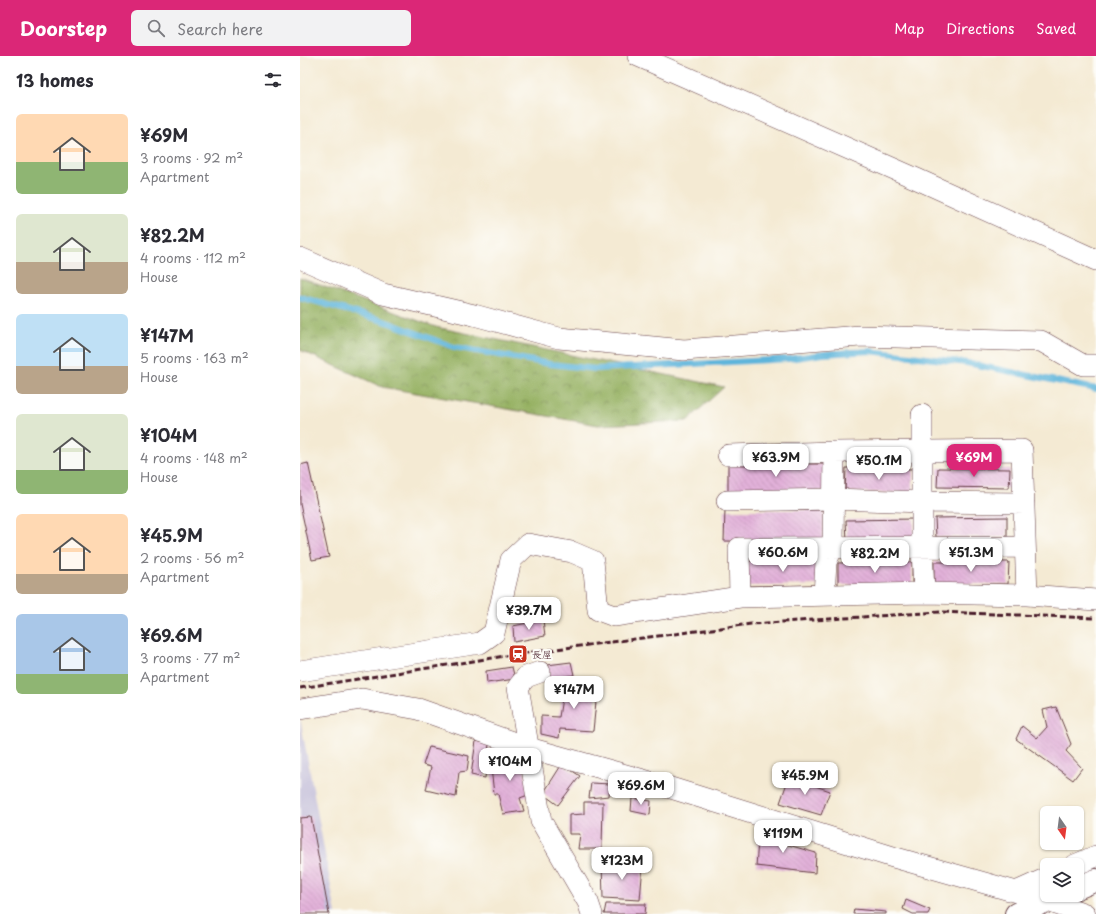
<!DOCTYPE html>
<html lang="en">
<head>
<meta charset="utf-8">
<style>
  body { margin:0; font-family:"Playpen Sans","Klee One",sans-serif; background:#f2f2f3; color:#2b2b33; height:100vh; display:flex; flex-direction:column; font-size:15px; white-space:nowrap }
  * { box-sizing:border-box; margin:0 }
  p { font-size:13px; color:#7c7c81 }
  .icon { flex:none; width:22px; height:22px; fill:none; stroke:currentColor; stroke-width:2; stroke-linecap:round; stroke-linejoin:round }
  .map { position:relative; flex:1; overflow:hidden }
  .sheet { display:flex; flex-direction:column; background:#fff; width:300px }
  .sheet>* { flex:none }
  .needle { width:26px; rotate:166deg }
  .tools { position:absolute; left:740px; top:750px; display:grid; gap:8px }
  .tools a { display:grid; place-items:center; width:44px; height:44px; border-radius:6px; background:#fff; box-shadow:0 1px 3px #0004; font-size:20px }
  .price { position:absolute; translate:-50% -34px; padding:0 9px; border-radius:8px; background:#fff; color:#222; font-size:13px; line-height:26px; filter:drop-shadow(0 1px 2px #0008) }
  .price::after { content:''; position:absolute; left:50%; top:24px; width:12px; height:9px; margin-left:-6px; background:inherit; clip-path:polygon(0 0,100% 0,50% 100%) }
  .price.selected { background:#db2777; color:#fff }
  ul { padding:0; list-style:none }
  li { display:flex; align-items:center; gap:12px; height:100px; padding:0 16px }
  li span { display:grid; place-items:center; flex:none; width:112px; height:80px; border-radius:6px; color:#555 }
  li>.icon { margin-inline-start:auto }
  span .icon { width:48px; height:48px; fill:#fffc; stroke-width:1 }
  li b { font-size:17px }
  h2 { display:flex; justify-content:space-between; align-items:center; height:48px; padding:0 16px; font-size:17px }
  header { display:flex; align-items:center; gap:24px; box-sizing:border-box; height:56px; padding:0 20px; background:#db2777; color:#fff }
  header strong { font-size:19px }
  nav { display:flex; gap:22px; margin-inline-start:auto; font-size:14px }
  .search { width:280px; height:36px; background:#f2f2f3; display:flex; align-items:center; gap:10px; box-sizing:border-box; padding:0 14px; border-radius:6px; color:#7c7c81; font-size:15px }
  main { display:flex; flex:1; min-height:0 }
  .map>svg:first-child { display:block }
  .industrial { fill:#c5c0da }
  .forest { fill:url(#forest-crowns); stroke:#6f6846 }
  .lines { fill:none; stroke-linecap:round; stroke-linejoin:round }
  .stream { stroke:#5eb5db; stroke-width:6 }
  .building { fill:url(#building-back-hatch) }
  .minor-casing { stroke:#643d44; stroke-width:22 }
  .tertiary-casing { stroke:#643d44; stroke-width:24 }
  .minor { stroke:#fff; stroke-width:21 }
  .tertiary { stroke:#fff; stroke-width:22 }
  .rail { stroke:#4a1f2b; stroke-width:3; stroke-dasharray:6 3; stroke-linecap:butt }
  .labels { text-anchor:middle; stroke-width:4; stroke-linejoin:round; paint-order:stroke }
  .poi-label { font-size:10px; fill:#4a1f2b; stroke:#fdfcf7; text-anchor:start }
</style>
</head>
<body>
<header>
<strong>Doorstep</strong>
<div class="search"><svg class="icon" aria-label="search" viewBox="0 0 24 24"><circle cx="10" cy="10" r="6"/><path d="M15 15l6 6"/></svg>Search here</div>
<nav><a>Map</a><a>Directions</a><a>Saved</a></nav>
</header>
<main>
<section class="sheet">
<h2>13 homes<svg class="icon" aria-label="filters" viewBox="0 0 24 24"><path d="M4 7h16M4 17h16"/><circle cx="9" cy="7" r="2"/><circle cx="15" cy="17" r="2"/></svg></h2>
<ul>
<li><span style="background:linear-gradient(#ffd9b3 60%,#8fb573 0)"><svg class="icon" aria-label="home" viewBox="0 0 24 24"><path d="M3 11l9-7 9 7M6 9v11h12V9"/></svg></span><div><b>¥69M</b><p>3 rooms · 92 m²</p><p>Apartment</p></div></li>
<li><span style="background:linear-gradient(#dfe7d0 60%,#b9a48a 0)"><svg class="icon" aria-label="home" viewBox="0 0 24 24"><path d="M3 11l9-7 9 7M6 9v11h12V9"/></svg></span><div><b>¥82.2M</b><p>4 rooms · 112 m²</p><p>House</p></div></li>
<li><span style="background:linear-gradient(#bfe0f5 65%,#b9a48a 0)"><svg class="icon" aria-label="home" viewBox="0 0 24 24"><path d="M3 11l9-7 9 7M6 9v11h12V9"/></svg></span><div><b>¥147M</b><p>5 rooms · 163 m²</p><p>House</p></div></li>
<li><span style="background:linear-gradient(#dfe7d0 70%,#8fb573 0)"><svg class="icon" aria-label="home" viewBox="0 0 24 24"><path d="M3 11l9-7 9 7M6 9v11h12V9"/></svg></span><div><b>¥104M</b><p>4 rooms · 148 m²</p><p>House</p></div></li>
<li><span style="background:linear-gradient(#ffd9b3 75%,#b9a48a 0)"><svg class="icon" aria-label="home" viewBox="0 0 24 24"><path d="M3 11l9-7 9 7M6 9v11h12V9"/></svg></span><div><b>¥45.9M</b><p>2 rooms · 56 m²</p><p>Apartment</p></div></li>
<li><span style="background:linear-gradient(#a9c7e8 75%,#8fb573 0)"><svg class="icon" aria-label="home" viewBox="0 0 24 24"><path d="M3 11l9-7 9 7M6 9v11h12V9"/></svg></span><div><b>¥69.6M</b><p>3 rooms · 77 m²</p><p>Apartment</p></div></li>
</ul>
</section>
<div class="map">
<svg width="796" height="858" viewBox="0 0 796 858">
  <defs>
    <pattern id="forest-crowns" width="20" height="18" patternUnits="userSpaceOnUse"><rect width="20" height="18" fill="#94b061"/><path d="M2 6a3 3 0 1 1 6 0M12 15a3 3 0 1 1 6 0" fill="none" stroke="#7b8f50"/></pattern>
    <pattern id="building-back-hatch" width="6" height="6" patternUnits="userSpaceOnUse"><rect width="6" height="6" fill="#e2b1d9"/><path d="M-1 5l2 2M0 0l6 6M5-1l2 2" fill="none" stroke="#c398ba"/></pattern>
  </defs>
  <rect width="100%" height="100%" fill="#fdfcf7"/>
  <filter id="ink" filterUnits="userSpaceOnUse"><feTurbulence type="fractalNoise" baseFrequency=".025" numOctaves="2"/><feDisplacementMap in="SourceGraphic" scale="8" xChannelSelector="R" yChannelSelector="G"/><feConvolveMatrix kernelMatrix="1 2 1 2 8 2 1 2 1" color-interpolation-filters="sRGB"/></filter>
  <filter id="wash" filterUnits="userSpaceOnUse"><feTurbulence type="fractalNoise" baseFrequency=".012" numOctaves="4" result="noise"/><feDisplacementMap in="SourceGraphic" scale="16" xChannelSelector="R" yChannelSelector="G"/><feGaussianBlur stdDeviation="0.9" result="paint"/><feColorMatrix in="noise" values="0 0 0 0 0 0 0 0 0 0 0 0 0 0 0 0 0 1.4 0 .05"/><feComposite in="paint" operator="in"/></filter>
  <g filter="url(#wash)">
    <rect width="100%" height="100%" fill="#f4ead3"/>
    <path class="industrial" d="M0 662 36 858H0Z"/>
    <path class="forest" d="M0 222 136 271 424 331 387 365 298 369 82 331 0 294Z"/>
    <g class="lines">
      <path class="stream" d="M0 241 84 265 154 291 250 308 296 313 488 303 523 298 570 295 667 307 796 333"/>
    </g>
    <g id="blocks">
      <path class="building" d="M8 407 29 501 12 504 0 448V409Z
        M428 408H525V435H428Z
        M546 412 613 413V437L545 436Z
        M638 412 710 413 709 432 637 431Z
        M425 454H524L523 486 424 485Z
        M707 461V481H636L635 462Z
        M614 463V485L547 486 546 464Z
        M447 505H519V529L447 530Z
        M612 506V528L538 529V507Z
        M634 506H709L708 528H634Z
        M243 564 245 580 214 586 213 570Z
        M271 606 274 619 249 623 247 609Z
        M212 611 215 623 187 627 186 615Z
        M284 623 298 626 293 675 260 673 259 682 241 678V660L259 661 264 629 282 631Z
        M756 651 771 688 766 695 782 712 773 724 716 683 722 670 737 682 747 671 743 654Z
        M176 685 189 688 185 722 171 719Z
        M129 691 169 700 167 715 159 716 156 741 126 734 131 711 123 709Z
        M209 695 223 700 228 739 220 742 224 755 203 758 198 738H194L191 712 202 709 201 696Z
        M262 708 280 720 258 749 243 738Z
        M489 721 530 735 521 759 480 747Z
        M291 727 310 728 309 740 289 742Z
        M332 742 351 745 350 759 331 755Z
        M284 746H303L302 793H278L280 778H269V759L284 758Z
        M11 761 29 858H0V762Z
        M459 773 486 777 485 788 516 797 515 817 456 810Z
        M302 806 343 809 340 844 303 842Z
        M606 844 630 854 628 858H613L603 853Z
        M306 848H346L345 858H304Z
        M554 853 586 856V858H553Z"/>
    </g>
  </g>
  <g filter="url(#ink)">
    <use href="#blocks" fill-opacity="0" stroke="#643d44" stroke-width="1"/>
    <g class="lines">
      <defs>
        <path id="minor" d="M338 0 617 123 796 204
          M0 202 83 238 174 259 259 282 384 294 560 280 741 285 783 309H796
          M622 359V492L624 537
          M428 399 534 396 722 394 727 539
          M427 445 534 443 623 446 724 447
          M524 539 526 506 533 491 534 396
          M440 541 439 492C534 491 630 492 725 491
          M0 615 180 587 194 577 211 504 228 488 272 496 293 505 298 554 314 560 440 541 624 537 727 539 796 544
          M240 616 226 621 218 631 241 765 288 846 292 858
          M0 653 62 643 118 653 229 692 358 728 593 801 748 845 785 858
          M775 809 796 800
          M716 836 747 822"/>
        <path id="tertiary" d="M777 832 796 824
          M716 858 761 839"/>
      </defs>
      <use href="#minor" class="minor-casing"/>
      <use href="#tertiary" class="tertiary-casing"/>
      <use href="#minor" class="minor"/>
      <use href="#tertiary" class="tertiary"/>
      <path class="rail" d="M0 632 218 598 451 568 640 556 796 562"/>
    </g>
  </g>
  <defs>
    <symbol id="station-square" viewBox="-11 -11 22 22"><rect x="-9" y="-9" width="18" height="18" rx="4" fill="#c8321e" stroke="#fdfcf7"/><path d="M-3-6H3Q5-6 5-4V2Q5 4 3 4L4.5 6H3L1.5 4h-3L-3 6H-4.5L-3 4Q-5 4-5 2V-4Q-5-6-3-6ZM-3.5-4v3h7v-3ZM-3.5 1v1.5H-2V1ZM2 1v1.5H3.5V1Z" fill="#fff"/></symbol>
  </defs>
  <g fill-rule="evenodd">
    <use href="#station-square" x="207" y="587" width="22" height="22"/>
  </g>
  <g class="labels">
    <g class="poi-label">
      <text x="232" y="602">長屋</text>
    </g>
  </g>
</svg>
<div class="tools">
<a><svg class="needle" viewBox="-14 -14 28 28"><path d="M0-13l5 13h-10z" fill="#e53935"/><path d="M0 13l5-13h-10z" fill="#7c7c81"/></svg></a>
<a><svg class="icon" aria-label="layers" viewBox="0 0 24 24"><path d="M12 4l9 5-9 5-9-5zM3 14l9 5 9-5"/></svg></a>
</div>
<b class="price" style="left:476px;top:422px">¥63.9M</b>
<b class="price selected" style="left:674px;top:422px">¥69M</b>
<b class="price" style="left:579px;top:425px">¥50.1M</b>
<b class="price" style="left:483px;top:517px">¥60.6M</b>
<b class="price" style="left:671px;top:517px">¥51.3M</b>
<b class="price" style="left:575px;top:518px">¥82.2M</b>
<b class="price" style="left:229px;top:575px">¥39.7M</b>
<b class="price" style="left:274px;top:654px">¥147M</b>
<b class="price" style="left:210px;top:726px">¥104M</b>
<b class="price" style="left:505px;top:740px">¥45.9M</b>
<b class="price" style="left:341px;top:750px">¥69.6M</b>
<b class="price" style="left:483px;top:798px">¥119M</b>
<b class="price" style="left:322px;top:825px">¥123M</b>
</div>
</main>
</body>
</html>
